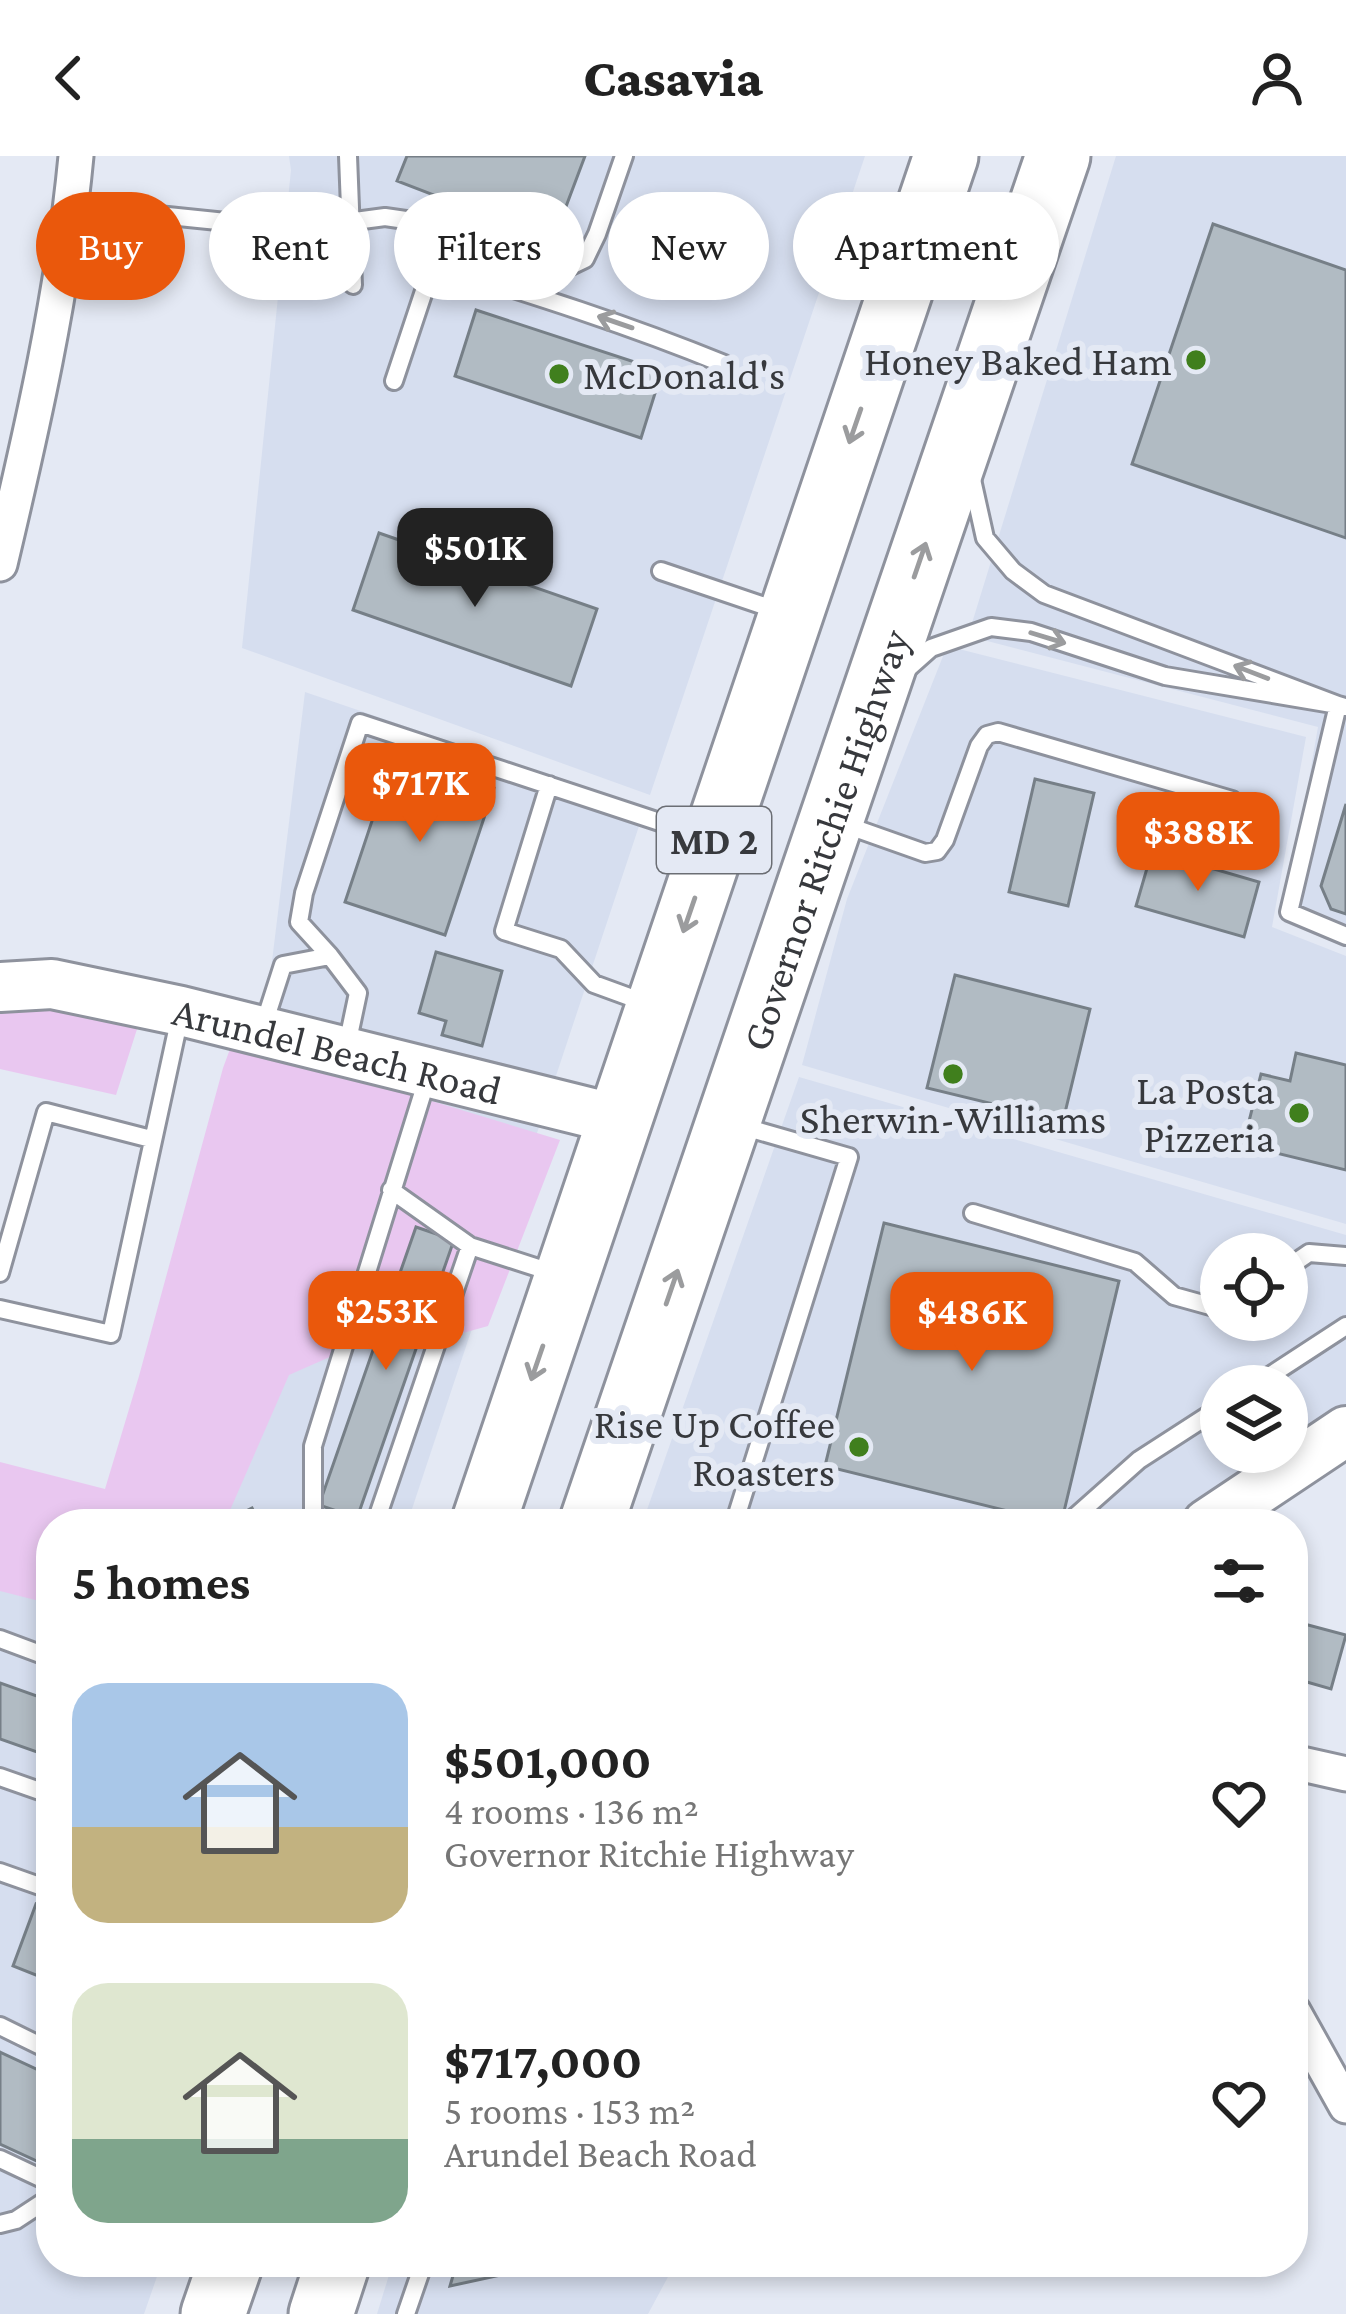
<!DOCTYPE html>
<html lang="en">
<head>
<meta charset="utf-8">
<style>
  body { margin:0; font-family:"Crimson Pro",serif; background:#f2f2f2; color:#222; height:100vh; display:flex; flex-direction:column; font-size:45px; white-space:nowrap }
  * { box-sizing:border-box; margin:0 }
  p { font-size:39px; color:#767676 }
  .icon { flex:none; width:66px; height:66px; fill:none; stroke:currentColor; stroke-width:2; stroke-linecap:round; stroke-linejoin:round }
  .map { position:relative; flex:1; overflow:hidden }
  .drawer { position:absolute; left:36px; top:1353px; width:1272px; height:768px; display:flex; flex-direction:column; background:#fff; border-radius:48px; box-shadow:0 6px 18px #0003 }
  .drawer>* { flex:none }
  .top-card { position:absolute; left:36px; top:36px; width:1275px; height:108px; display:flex; gap:24px }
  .buttons { position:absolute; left:1200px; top:1077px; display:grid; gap:24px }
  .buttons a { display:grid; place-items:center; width:108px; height:108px; border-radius:50%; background:#fff; box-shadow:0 6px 18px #0003; font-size:60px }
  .price { position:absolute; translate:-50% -102px; padding:0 27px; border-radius:24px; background:#ea580c; color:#fff; font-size:39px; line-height:78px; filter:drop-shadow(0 3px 6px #0008) }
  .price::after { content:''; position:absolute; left:50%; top:72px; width:36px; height:27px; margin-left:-18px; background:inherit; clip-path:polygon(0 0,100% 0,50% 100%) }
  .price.selected { background:#222; color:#fff }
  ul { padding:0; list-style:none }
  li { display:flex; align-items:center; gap:36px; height:300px; padding:0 36px }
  li span { display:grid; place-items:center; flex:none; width:336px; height:240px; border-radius:36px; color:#555 }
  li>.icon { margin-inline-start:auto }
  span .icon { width:144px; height:144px; fill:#fffc; stroke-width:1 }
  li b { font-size:51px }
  h2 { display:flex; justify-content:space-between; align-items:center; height:144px; padding:0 36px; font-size:51px }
  .tag { padding:0 42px; border-radius:54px; background:#fff; box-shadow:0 6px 18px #0003; font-size:42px; line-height:108px }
  .tag.selected { background:#ea580c; color:#fff }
  header { display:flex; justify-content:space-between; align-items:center; height:156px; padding:0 36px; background:#fff; font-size:54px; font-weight:800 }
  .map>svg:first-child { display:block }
  .built { fill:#d6deef; fill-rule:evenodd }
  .green { fill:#e9c7f0 }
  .building { fill:#b1bbc3; stroke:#767f87; stroke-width:3 }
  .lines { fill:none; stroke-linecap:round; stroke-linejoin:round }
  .lane-casing { stroke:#8e929d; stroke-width:22 }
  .street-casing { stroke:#8e929d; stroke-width:39 }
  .secondary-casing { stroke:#8e929d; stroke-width:54 }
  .highway-casing { stroke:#8e929d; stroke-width:69 }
  .lane { stroke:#fff; stroke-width:16 }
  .street { stroke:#fff; stroke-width:33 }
  .secondary { stroke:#fff; stroke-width:48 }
  .highway { stroke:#fff; stroke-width:63 }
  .oneway { stroke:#9b9c9e }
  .poi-dot { fill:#407f1d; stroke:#e4e9f4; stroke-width:4.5 }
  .labels { text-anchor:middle; stroke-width:12; stroke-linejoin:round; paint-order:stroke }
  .shield { fill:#e4e9f4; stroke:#6b6e74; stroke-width:3 }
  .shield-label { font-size:39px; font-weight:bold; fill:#37393d }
  .poi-label { font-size:42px; fill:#37393d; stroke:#e4e9f4; text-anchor:end }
  .street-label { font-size:42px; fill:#37393d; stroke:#e4e9f4 }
</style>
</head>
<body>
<header><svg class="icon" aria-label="back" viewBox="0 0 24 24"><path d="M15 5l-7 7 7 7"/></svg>Casavia<svg class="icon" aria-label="person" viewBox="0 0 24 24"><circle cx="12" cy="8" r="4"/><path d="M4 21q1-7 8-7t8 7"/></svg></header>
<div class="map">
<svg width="1346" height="2158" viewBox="0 0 1346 2158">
  <rect width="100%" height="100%" fill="#e4e9f4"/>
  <path class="built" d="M289 0H865L650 639 242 492 291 14Z
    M1116 0H1346V785L1285 762 1318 571 968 480Z
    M947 490 1306 581 1272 771 1346 800V1068L802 909 847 743Z
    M305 536 645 652 407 1368H203Z
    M799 921 1346 1079V1267L1226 1368H642ZM1221 1098H1287V1164H1221ZM1221 1230H1287V1296H1221Z
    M0 1419 51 1433V2106H162L144 2158H0Z
    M393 2106H676L648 2158H377Z"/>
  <path class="green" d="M13 848 138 870 116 939 0 913V850Z
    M233 885 560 984 488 1170 445 1182 418 1162 289 1219 224 1368H51V1448L0 1435V1306L105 1333 139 1220 223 912Z"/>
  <path class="building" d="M407 0H585L553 85 397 25Z
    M1213 68 1346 114V382L1132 308Z
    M476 154 662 215 641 282 455 220Z
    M379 377 597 453 571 530 353 454Z
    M394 599 494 632 445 779 345 746Z
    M1035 623 1094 637 1068 750 1009 736Z
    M1346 648V758L1331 753 1321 730Z
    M1152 695 1259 726 1244 781 1136 750Z
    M436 796 502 815 482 890 442 879 446 865 419 857Z
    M955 819 1090 853 1063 965 927 932Z
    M1296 897 1346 909V1014L1243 989 1261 918 1290 925Z
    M884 1067 1119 1125 1061 1368 825 1310Z
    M416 1071 454 1084 357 1362 319 1349Z
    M252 1352 260 1368H223L224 1366Z
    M1293 1465 1346 1479 1331 1533 1293 1522Z
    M0 1527 51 1545V1601L0 1583Z
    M36 1748 51 1754V1825L13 1810Z
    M0 1896 51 1920V1980L39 2006 0 1988Z
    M457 2106H543L542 2110 450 2130Z
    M570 2106H611L606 2119Z"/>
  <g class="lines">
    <defs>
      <path id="lane" d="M348 0 353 129
        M71 50 295 73 385 61 440 69 558 116 585 103 597 78 624 0
        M394 225 433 108C531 138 629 169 724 208
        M661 415 779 455
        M904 516 931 492 991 471 1031 476 1165 520 1338 549 1044 438 1013 415 985 382 971 319
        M1345 551 1338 549 1289 756 1346 780
        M549 629 504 775 561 793 594 828 646 847
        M843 668 925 697 937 695 945 684 979 590 987 579 998 576 1232 644
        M330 800 299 766 304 737 360 567 702 680
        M263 871 283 809 330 800 358 837 347 889
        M391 1034 470 1090 554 1117
        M973 1057 1135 1106 1174 1140 1221 1153
        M1287 1112 1309 1097 1346 1100
        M0 1117 46 956 151 983
        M0 1153 111 1178 181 856
        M1254 1230 1346 1170
        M319 1368 313 1358V1290L428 920
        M375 1368 470 1090
        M734 1368 849 1001 741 970
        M1067 1368 1139 1304 1221 1251
        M0 1483 51 1502
        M0 1621 51 1639
        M0 1716 51 1734
        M0 1870 51 1895
        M0 2003 51 2027
        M0 2068 16 2064 51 2041
        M406 2158 424 2106"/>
      <path id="street" d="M0 408C32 273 63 138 76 0
        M1293 1606 1346 1618
        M1293 1855 1346 1950"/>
      <g id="secondary">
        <path id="s1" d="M0 831 52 828 181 855 620 964"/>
        <path d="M1207 1368 1346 1275"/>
      </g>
      <g id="highway">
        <path d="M483 1368 946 0"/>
        <path id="s2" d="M591 1368 1058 0"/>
        <path d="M213 2158 231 2106"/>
        <path d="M321 2158 338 2106"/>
      </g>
    </defs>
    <use href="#lane" class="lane-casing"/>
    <use href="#street" class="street-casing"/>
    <use href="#secondary" class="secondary-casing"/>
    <use href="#highway" class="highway-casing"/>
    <use href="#lane" class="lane"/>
    <use href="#street" class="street"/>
    <use href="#secondary" class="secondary"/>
    <use href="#highway" class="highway"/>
  </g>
  <defs><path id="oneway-shaft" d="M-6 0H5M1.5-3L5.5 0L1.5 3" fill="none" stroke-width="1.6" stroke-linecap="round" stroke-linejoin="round" transform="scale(3)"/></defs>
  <g class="oneway">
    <use href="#oneway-shaft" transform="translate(615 166) rotate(-161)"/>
    <use href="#oneway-shaft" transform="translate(855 270) rotate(109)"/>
    <use href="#oneway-shaft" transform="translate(920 404) rotate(-71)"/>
    <use href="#oneway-shaft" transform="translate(1048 482) rotate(17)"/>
    <use href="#oneway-shaft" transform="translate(1251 516) rotate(-159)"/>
    <use href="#oneway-shaft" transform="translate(689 759) rotate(109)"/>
    <use href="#oneway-shaft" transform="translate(672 1131) rotate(-71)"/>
    <use href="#oneway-shaft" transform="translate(537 1207) rotate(109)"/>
  </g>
  <g class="poi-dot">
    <circle cx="1196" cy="204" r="12"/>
    <circle cx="559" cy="218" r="12"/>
    <circle cx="953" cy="918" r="12"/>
    <circle cx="1299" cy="957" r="12"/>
    <circle cx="859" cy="1291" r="12"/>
  </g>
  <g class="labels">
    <rect class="shield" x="657" y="651" width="114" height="66" rx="9"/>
    <g class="shield-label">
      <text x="714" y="698">MD 2</text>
    </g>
    <g class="poi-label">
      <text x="1172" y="219">Honey Baked Ham</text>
      <text x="583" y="233" text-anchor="start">McDonald's</text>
      <text x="1275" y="948">La Posta<tspan x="1275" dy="48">Pizzeria</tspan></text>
      <text x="953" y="977" text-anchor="middle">Sherwin-Williams</text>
      <text x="835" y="1282">Rise Up Coffee<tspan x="835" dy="48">Roasters</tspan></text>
    </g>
    <g class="street-label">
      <text dy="15" stroke="none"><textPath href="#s2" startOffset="723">Governor Ritchie Highway</textPath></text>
      <text dy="15" stroke="none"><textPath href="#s1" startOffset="345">Arundel Beach Road</textPath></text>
    </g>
  </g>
</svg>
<div class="buttons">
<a><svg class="icon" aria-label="locate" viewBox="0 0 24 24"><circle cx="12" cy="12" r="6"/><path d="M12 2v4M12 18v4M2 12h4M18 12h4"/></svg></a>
<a><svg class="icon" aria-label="layers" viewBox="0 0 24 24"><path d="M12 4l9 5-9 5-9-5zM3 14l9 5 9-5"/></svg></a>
</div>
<b class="price selected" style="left:475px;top:454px">$501K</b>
<b class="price" style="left:420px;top:689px">$717K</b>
<b class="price" style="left:1198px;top:738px">$388K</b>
<b class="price" style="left:386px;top:1217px">$253K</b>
<b class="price" style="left:972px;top:1218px">$486K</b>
<div class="top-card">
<a class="tag selected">Buy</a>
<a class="tag">Rent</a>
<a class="tag">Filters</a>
<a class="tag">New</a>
<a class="tag">Apartment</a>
</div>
<section class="drawer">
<h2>5 homes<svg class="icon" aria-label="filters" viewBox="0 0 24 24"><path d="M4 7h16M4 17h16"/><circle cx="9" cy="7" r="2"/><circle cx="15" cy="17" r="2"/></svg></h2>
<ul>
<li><span style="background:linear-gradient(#a9c7e8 60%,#c2b280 0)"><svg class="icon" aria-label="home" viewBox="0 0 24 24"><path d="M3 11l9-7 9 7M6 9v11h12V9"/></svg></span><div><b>$501,000</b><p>4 rooms · 136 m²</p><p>Governor Ritchie Highway</p></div><svg class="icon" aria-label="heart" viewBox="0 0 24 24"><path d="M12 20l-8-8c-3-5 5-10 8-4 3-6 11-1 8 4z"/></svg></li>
<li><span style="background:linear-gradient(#dfe7d0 65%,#7fa58c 0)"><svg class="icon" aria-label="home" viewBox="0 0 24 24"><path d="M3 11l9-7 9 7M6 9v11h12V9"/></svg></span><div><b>$717,000</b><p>5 rooms · 153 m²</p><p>Arundel Beach Road</p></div><svg class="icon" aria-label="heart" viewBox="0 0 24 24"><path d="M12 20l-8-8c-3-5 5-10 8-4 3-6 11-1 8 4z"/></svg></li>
</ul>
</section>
</div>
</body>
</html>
